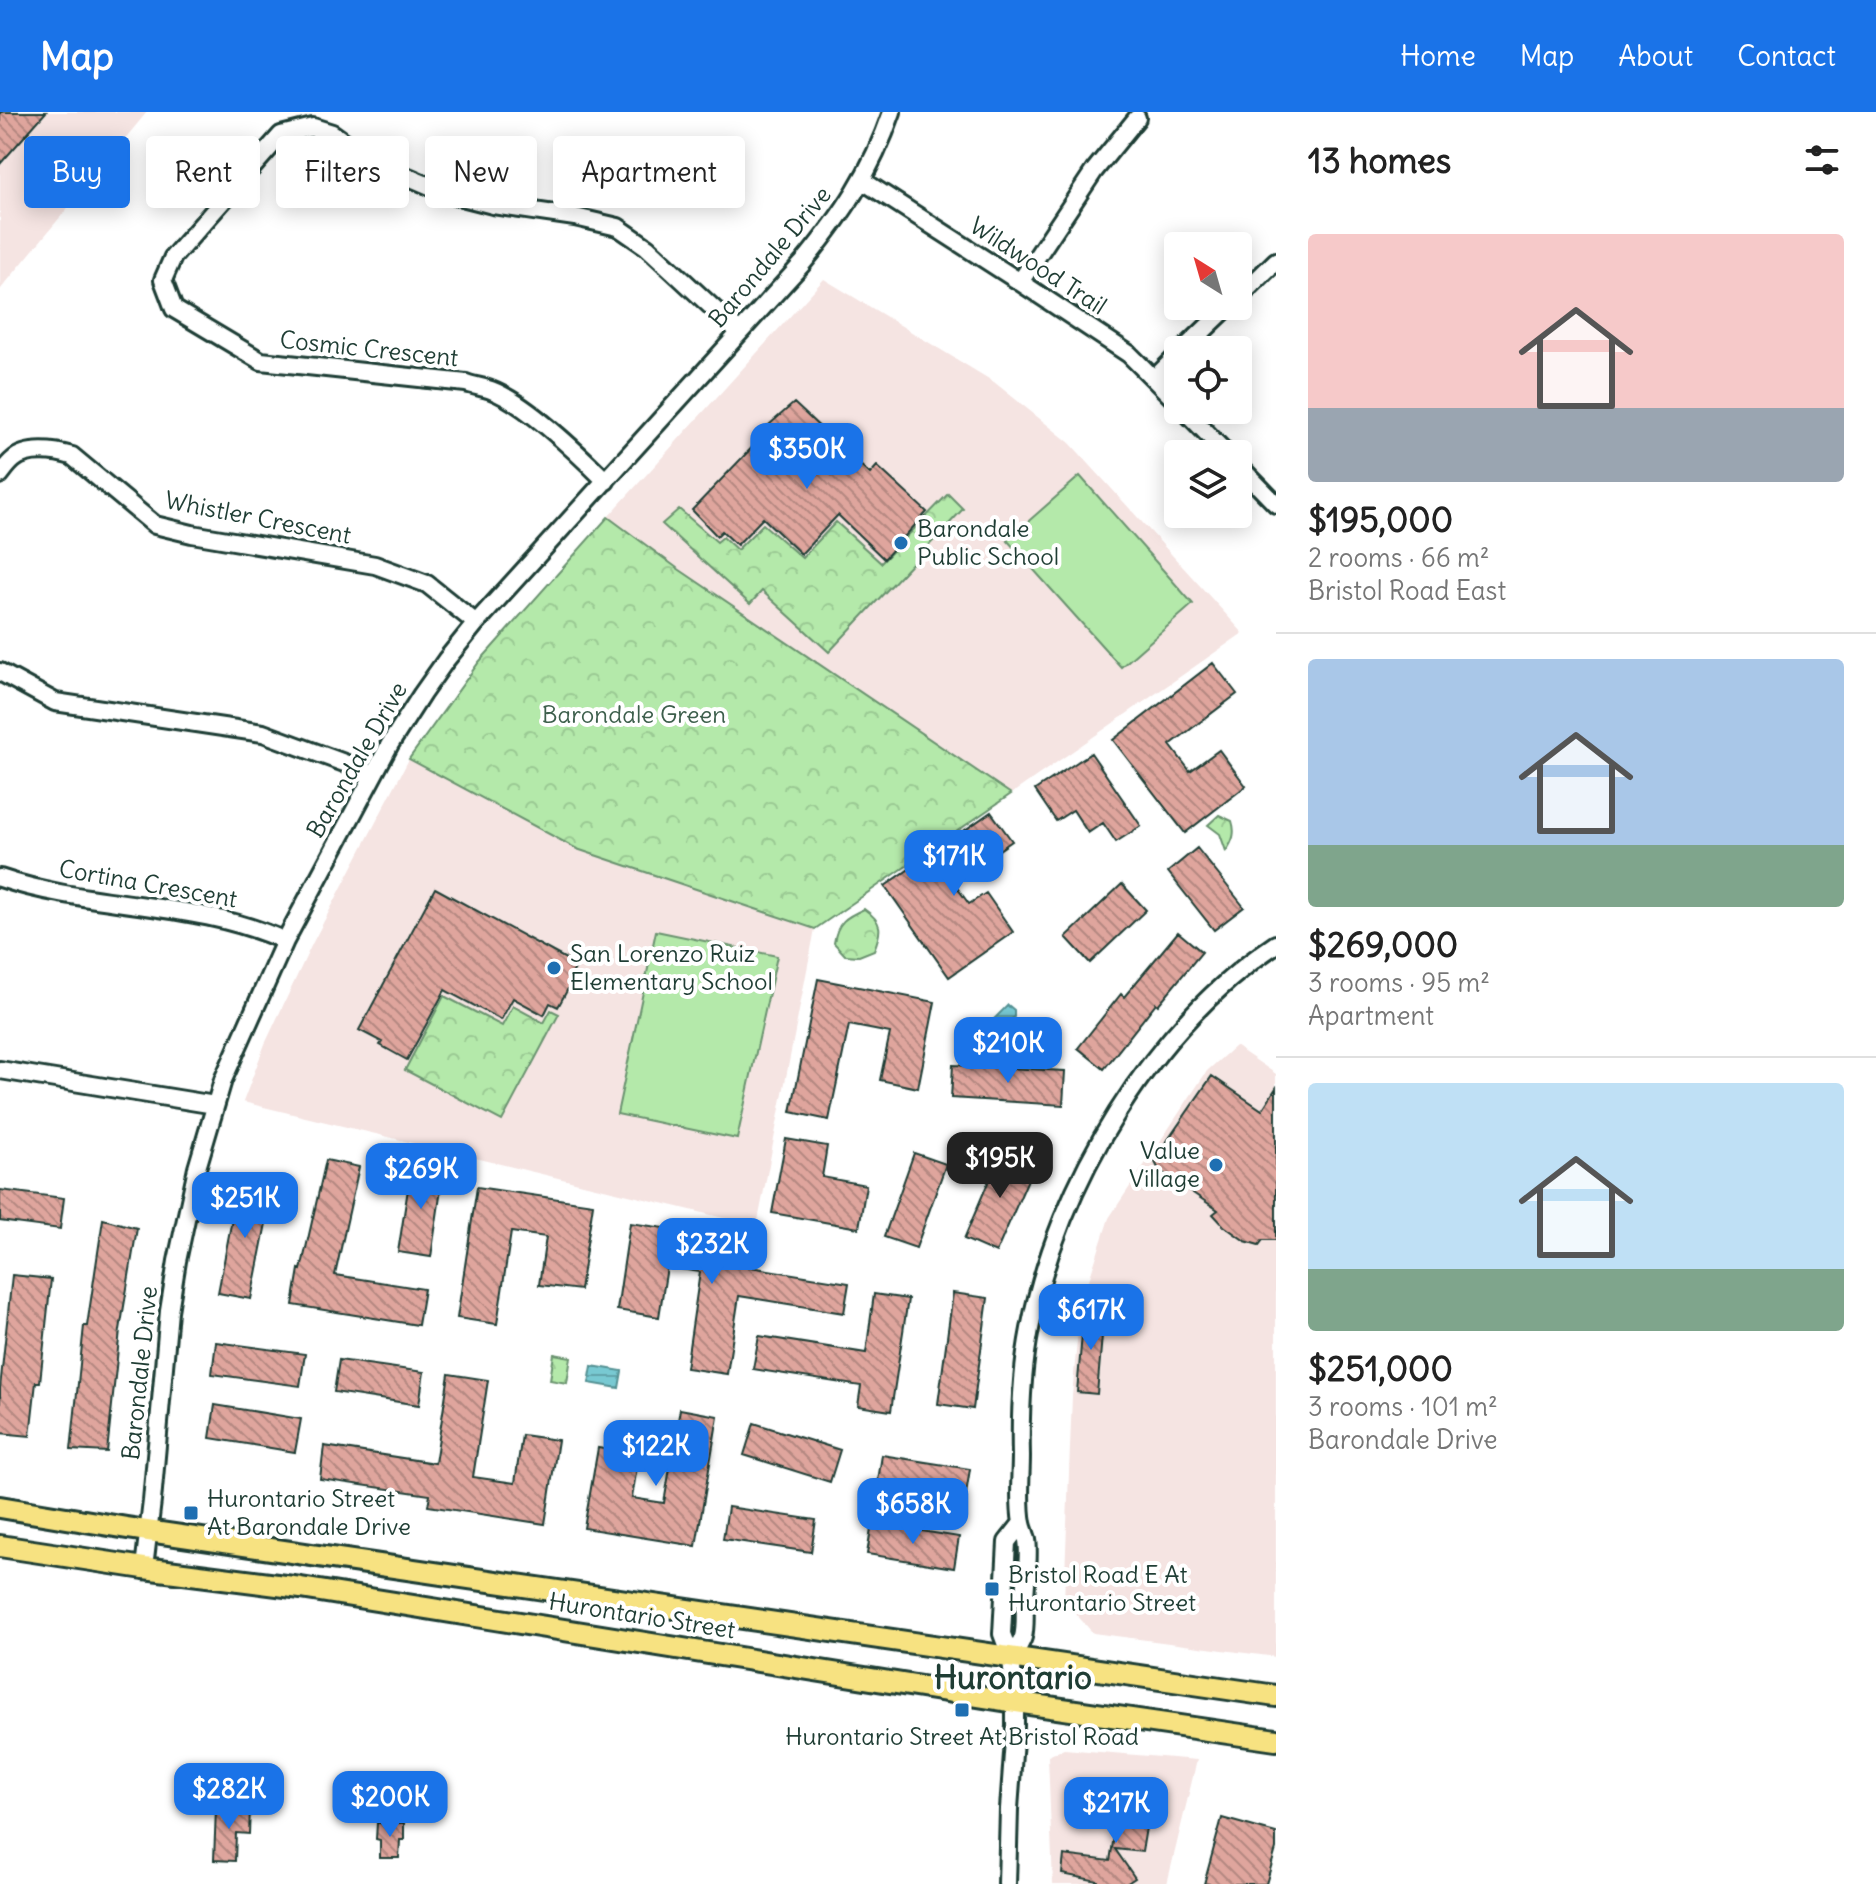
<!DOCTYPE html>
<html lang="en">
<head>
<meta charset="utf-8">
<style>
  body { margin:0; font-family:Delius,sans-serif; background:#f6f6f6; color:#222; height:100vh; display:flex; flex-direction:column; font-size:30px; white-space:nowrap }
  * { box-sizing:border-box; margin:0 }
  p { font-size:26px; color:#767676 }
  .icon { flex:none; width:44px; height:44px; fill:none; stroke:currentColor; stroke-width:2; stroke-linecap:round; stroke-linejoin:round }
  .map { position:relative; flex:1; overflow:hidden }
  .drawer { display:flex; flex-direction:column; background:#fff; width:600px }
  .drawer>* { flex:none }
  .top-card { position:absolute; left:24px; top:24px; width:760px; height:72px; display:flex; gap:16px }
  .needle { width:52px; rotate:323deg }
  .buttons { position:absolute; left:1164px; top:120px; display:grid; gap:16px }
  .buttons a { display:grid; place-items:center; width:88px; height:88px; border-radius:8px; background:#fff; box-shadow:0 4px 20px #0003; font-size:40px }
  .price { position:absolute; translate:-50% -68px; padding:0 18px; border-radius:16px; background:#1a73e8; color:#fff; font-size:26px; line-height:52px; filter:drop-shadow(0 2px 4px #0008) }
  .price::after { content:''; position:absolute; left:50%; top:48px; width:24px; height:18px; margin-left:-12px; background:inherit; clip-path:polygon(0 0,100% 0,50% 100%) }
  .price.on { background:#222; color:#fff }
  ul { padding:0; list-style:none }
  li { display:grid; align-content:center; gap:16px; height:424px; padding:0 32px }
  li+li { border-top:2px solid #e0e0e0 }
  li span { display:grid; place-items:center; height:248px; border-radius:8px; color:#555 }
  li>.icon { margin-inline-start:auto }
  span .icon { width:144px; height:144px; fill:#fffc; stroke-width:1 }
  li b { font-size:34px }
  h2 { display:flex; justify-content:space-between; align-items:center; height:96px; padding:0 32px; font-size:34px }
  .pill { padding:0 28px; border-radius:8px; background:#fff; box-shadow:0 4px 20px #0003; font-size:28px; line-height:72px }
  .pill.on { background:#1a73e8; color:#fff }
  header { display:flex; align-items:center; gap:48px; box-sizing:border-box; height:112px; padding:0 40px; background:#1a73e8; color:#fff }
  header strong { font-size:38px }
  nav { display:flex; gap:44px; margin-inline-start:auto; font-size:28px }
  main { display:flex; flex:1; min-height:0 }
  .map>svg:first-child { display:block }
  .built { fill:#f5e4e2 }
  .grass { fill:#b4e9aa; stroke:#6a936f; stroke-width:2 }
  .forest { fill:url(#forest-crowns); stroke:#6a936f; stroke-width:2 }
  .water { fill:url(#water-rules); stroke:#549193; stroke-width:2 }
  .building { fill:url(#building-back-hatch); stroke:#1f3d34; stroke-width:2 }
  .lines { fill:none; stroke-linecap:round; stroke-linejoin:round }
  .minor-casing { stroke:#1f3d34; stroke-width:22 }
  .major-casing { stroke:#1f3d34; stroke-width:26 }
  .minor { stroke:#fff; stroke-width:16 }
  .major { stroke:#f7e281; stroke-width:20 }
  .poi-dot { fill:#1f6fb2; stroke:#fff; stroke-width:3 }
  .labels { text-anchor:middle; stroke-width:8; stroke-linejoin:round; paint-order:stroke }
  .street-label { font-size:24px; fill:#1f3d34; stroke:#fff }
  .poi-label { font-size:24px; fill:#1f3d34; stroke:#fff; text-anchor:start }
  .park-label { font-size:24px; fill:#3d5f4c; stroke:#fff }
  .district-label { font-size:32px; font-weight:bold; fill:#1f3d34; stroke:#fff }
</style>
</head>
<body>
<header>
<strong>Map</strong>
<nav><a>Home</a><a>Map</a><a>About</a><a>Contact</a></nav>
</header>
<main>
<div class="map">
<svg width="1276" height="1772" viewBox="0 0 1276 1772">
  <defs>
    <pattern id="forest-crowns" width="20" height="18" patternUnits="userSpaceOnUse" patternTransform="scale(2)"><rect width="20" height="18" fill="#b4e9aa"/><path d="M2 6a3 3 0 1 1 6 0M12 15a3 3 0 1 1 6 0" fill="none" stroke="#9ac993"/></pattern>
    <pattern id="water-rules" width="6" height="5" patternUnits="userSpaceOnUse" patternTransform="scale(2)"><rect width="6" height="5" fill="#78c9d2"/><path d="M0 2.5h6" fill="none" stroke="#62a4ab"/></pattern>
    <pattern id="building-back-hatch" width="6" height="6" patternUnits="userSpaceOnUse" patternTransform="scale(2)"><rect width="6" height="6" fill="#dfa59d"/><path d="M-1 5l2 2M0 0l6 6M5-1l2 2" fill="none" stroke="#b48881"/></pattern>
  </defs>
  <rect width="100%" height="100%" fill="#fff"/>
  <filter id="ink" filterUnits="userSpaceOnUse"><feTurbulence type="fractalNoise" baseFrequency=".0125" numOctaves="2"/><feDisplacementMap in="SourceGraphic" scale="16" xChannelSelector="R" yChannelSelector="G"/><feConvolveMatrix kernelMatrix="1 2 1 2 8 2 1 2 1" color-interpolation-filters="sRGB"/></filter>
  <g filter="url(#ink)">
    <path class="built" d="M0 0H147L0 178Z
      M824 167 994 270 1070 331 1243 521 1011 682 677 456 608 405Z
      M409 647 577 737 815 817 757 1114 243 990 265 932 312 832Z
      M1235 934 1276 962V1545L1093 1521 1064 1489 1072 1284 1080 1196 1109 1106 1207 959Z
      M1064 1637 1197 1648 1167 1772H1053L1048 1644Z"/>
    <path class="grass" d="M1080 364 1193 492 1121 555 1007 428Z
      M656 819 777 844 737 1027 617 1002Z"/>
    <path class="forest" d="M948 382 963 397 829 540 762 479 750 492 662 412 679 397 717 430 723 425 737 438 763 412 802 446 836 410 881 451Z
      M608 405 677 456 1011 682 815 817 577 737 409 647 479 550Z
      M1219 703 1232 709C1236 721 1233 729 1226 739L1220 722 1208 713Z
      M864 797C883 810 882 818 874 838L859 844 845 843 834 831C837 810 846 805 864 797Z
      M444 884 502 914 513 894 544 911 551 898 559 902 502 1009 405 958Z
      M554 1242 571 1245 567 1271 550 1268Z"/>
    <path class="water" d="M1008 893 1014 898V905L1007 912V926L1001 932 984 917Z
      M592 1254 622 1259 619 1276 589 1271Z"/>
    <path class="building" d="M0 0H46L0 52Z
      M794 291 870 362 877 354 927 400 884 447 838 403 801 442 763 406 737 433 722 419 717 424 692 398 766 321 763 318Z
      M1213 551 1237 582 1170 633 1190 659 1219 638 1246 674 1185 721 1113 628Z
      M1091 641 1141 714 1116 730 1103 711 1088 721 1073 698 1056 709 1035 678Z
      M991 700 1012 729 953 770 969 792 986 781 1013 820 949 865 885 774Z
      M1197 736 1244 795 1214 818 1168 760Z
      M1122 772 1146 798 1090 851 1066 825Z
      M435 776 577 853 567 871 570 873 558 895 550 891 544 903 513 886 501 908 445 878 407 948 380 933 382 930 359 918Z
      M1178 820 1202 840 1158 893 1156 891 1104 957 1078 936 1121 882 1124 885Z
      M818 867 935 890 918 976 880 968 890 921 849 913 829 1008 791 1000Z
      M953 953 1065 959 1063 993 951 986Z
      M1212 964 1262 998 1276 976V1128H1263L1259 1133 1245 1129 1224 1114 1213 1102 1218 1098 1159 1058 1154 1048Z
      M786 1027 827 1034 822 1065 866 1073 859 1116 772 1101Z
      M1003 1035 1036 1049 996 1141 964 1127Z
      M914 1041 946 1052 916 1136 884 1125Z
      M326 1048 359 1055 335 1163 424 1177 418 1213 293 1193 299 1157 301 1158Z
      M412 1052 444 1057 431 1145 398 1140Z
      M239 1070 273 1076 251 1187 218 1181Z
      M477 1075 593 1092 580 1178 539 1173 546 1125 511 1120 497 1212 457 1206Z
      M0 1078 64 1086 60 1117 0 1109Z
      M103 1107 137 1116 120 1218 107 1340 71 1338 84 1214H87Z
      M630 1111 748 1128 744 1154 849 1171 844 1201 739 1184 727 1262 686 1256 700 1160 667 1155 659 1205 617 1198Z
      M12 1163 51 1167 40 1270H36L30 1324 0 1321V1276Z
      M953 1181 988 1186 973 1297 938 1292Z
      M874 1182 908 1187 891 1299 858 1294 861 1274 753 1257 759 1224 866 1241Z
      M1084 1199 1104 1200 1097 1282 1077 1280Z
      M216 1230 305 1242 300 1274 212 1262Z
      M339 1248 424 1260 419 1293 334 1280Z
      M449 1262 488 1268 473 1365 515 1371 522 1323 558 1328 545 1412 428 1394 430 1383 320 1367 324 1334 435 1351Z
      M215 1293 301 1307 295 1340 210 1326Z
      M680 1297 718 1304 696 1434 584 1416 598 1336 639 1343 632 1386 664 1391Z
      M754 1311 840 1338 830 1370 744 1343Z
      M882 1343 970 1357 965 1388 877 1375Z
      M728 1395 816 1408 811 1440 723 1427Z
      M872 1411 959 1425 954 1456 867 1442Z
      M1121 1681 1151 1685 1142 1740 1115 1737 1135 1766 1126 1772H1098V1769L1062 1762 1064 1743 1110 1749Z
      M216 1696 250 1697 249 1722 236 1721 235 1749 214 1748Z
      M1222 1706 1276 1721V1737L1266 1772H1204Z
      M377 1711H404V1728H400L399 1746H380V1728L376 1727Z"/>
    <g class="lines">
      <defs>
        <path id="minor" d="M863 69 1020 170 1129 242 1178 291
          M1020 170 1094 59 1137 6
          M1238 186 1276 149
          M1183 238 1229 194
          M1154 267 1178 243
          M1184 298 1227 342
          M1238 353 1276 392
          M0 363C4 358 8 352 13 348 27 335 56 339 72 344L155 413 192 422 375 453 427 472 476 511
          M606 369C578 341 526 291 491 278 483 275 474 274 466 271L261 249 174 197 163 168 173 145 281 23 313 15 332 21 371 49 446 81 493 93 575 105 618 115 647 135 739 220
          M0 560 55 590 263 621 347 652 372 664
          M0 766C92 797 196 788 285 829
          M0 958 215 993
          M144 1456 152 1389 169 1199 177 1149 186 1107 197 1056 223 968 285 829 390 632 422 582 446 548 476 511 802 152C843 102 871 61 892 0
          M1011 1546C1015 1540 1021 1532 1023 1525 1026 1514 1024 1500 1025 1489 1025 1471 1030 1444 1027 1428 1026 1422 1023 1417 1022 1411 1018 1389 1021 1365 1021 1344 1020 1302 1022 1258 1030 1217 1058 1071 1152 915 1276 832
          M1007 1772 1009 1697 1015 1614V1590L1011 1546 1002 1522 1007 1430 1022 1411"/>
        <path id="major" d="M0 1395 127 1416 1276 1584
          M0 1434 144 1456 301 1476 1015 1590 1276 1628"/>
      </defs>
      <use href="#minor" class="minor-casing"/>
      <use href="#major" class="major-casing"/>
      <use href="#minor" class="minor"/>
      <use href="#major" class="major"/>
    </g>
  </g>
  <g class="poi-dot">
    <circle cx="901" cy="431" r="8"/>
    <circle cx="554" cy="856" r="8"/>
    <circle cx="1216" cy="1053" r="8"/>
    <rect x="183" y="1393" width="16" height="16" rx="4"/>
    <rect x="984" y="1469" width="16" height="16" rx="4"/>
    <rect x="954" y="1590" width="16" height="16" rx="4"/>
  </g>
  <g class="labels">
    <g class="street-label">
      <text transform="translate(770 145) rotate(-50)" y="8">Barondale Drive</text>
      <text transform="translate(1038 154) rotate(33)" y="8">Wildwood Trail</text>
      <text transform="translate(369 237) rotate(6)" y="8">Cosmic Crescent</text>
      <text transform="translate(258 406) rotate(11)" y="8">Whistler Crescent</text>
      <text transform="translate(357 648) rotate(-60)" y="8">Barondale Drive</text>
      <text transform="translate(148 772) rotate(10)" y="8">Cortina Crescent</text>
      <text transform="translate(140 1261) rotate(-84)" y="8">Barondale Drive</text>
      <text transform="translate(642 1504) rotate(9)" y="8">Hurontario Street</text>
    </g>
    <g class="poi-label">
      <text x="917" y="425">Barondale<tspan x="917" dy="28">Public School</tspan></text>
      <text x="570" y="850">San Lorenzo Ruiz<tspan x="570" dy="28">Elementary School</tspan></text>
      <text x="1200" y="1047" text-anchor="end">Value<tspan x="1200" dy="28">Village</tspan></text>
      <text x="207" y="1395">Hurontario Street<tspan x="207" dy="28">At Barondale Drive</tspan></text>
      <text x="1008" y="1471">Bristol Road E At<tspan x="1008" dy="28">Hurontario Street</tspan></text>
      <text x="962" y="1633" text-anchor="middle">Hurontario Street At Bristol Road</text>
    </g>
    <g class="park-label">
      <text x="634" y="611">Barondale Green</text>
    </g>
    <g class="district-label">
      <text x="1013" y="1577">Hurontario</text>
    </g>
  </g>
</svg>
<div class="buttons">
<a><svg class="needle" viewBox="-14 -14 28 28"><path d="M0-13l5 13h-10z" fill="#e53935"/><path d="M0 13l5-13h-10z" fill="#767676"/></svg></a>
<a><svg class="icon" aria-label="locate" viewBox="0 0 24 24"><circle cx="12" cy="12" r="6"/><path d="M12 2v4M12 18v4M2 12h4M18 12h4"/></svg></a>
<a><svg class="icon" aria-label="layers" viewBox="0 0 24 24"><path d="M12 4l9 5-9 5-9-5zM3 14l9 5 9-5"/></svg></a>
</div>
<b class="price" style="left:807px;top:379px">$350K</b>
<b class="price" style="left:954px;top:786px">$171K</b>
<b class="price" style="left:1008px;top:973px">$210K</b>
<b class="price on" style="left:1000px;top:1088px">$195K</b>
<b class="price" style="left:421px;top:1099px">$269K</b>
<b class="price" style="left:245px;top:1128px">$251K</b>
<b class="price" style="left:712px;top:1174px">$232K</b>
<b class="price" style="left:1091px;top:1240px">$617K</b>
<b class="price" style="left:656px;top:1376px">$122K</b>
<b class="price" style="left:913px;top:1434px">$658K</b>
<b class="price" style="left:229px;top:1719px">$282K</b>
<b class="price" style="left:390px;top:1727px">$200K</b>
<b class="price" style="left:1116px;top:1733px">$217K</b>
<div class="top-card">
<a class="pill on">Buy</a>
<a class="pill">Rent</a>
<a class="pill">Filters</a>
<a class="pill">New</a>
<a class="pill">Apartment</a>
</div>
</div>
<section class="drawer">
<h2>13 homes<svg class="icon" aria-label="filters" viewBox="0 0 24 24"><path d="M4 7h16M4 17h16"/><circle cx="9" cy="7" r="2"/><circle cx="15" cy="17" r="2"/></svg></h2>
<ul>
<li><span style="background:linear-gradient(#f6c9c9 70%,#9aa5b1 0)"><svg class="icon" aria-label="home" viewBox="0 0 24 24"><path d="M3 11l9-7 9 7M6 9v11h12V9"/></svg></span><div><b>$195,000</b><p>2 rooms · 66 m²</p><p>Bristol Road East</p></div></li>
<li><span style="background:linear-gradient(#a9c7e8 75%,#7fa58c 0)"><svg class="icon" aria-label="home" viewBox="0 0 24 24"><path d="M3 11l9-7 9 7M6 9v11h12V9"/></svg></span><div><b>$269,000</b><p>3 rooms · 95 m²</p><p>Apartment</p></div></li>
<li><span style="background:linear-gradient(#bfe0f5 75%,#7fa58c 0)"><svg class="icon" aria-label="home" viewBox="0 0 24 24"><path d="M3 11l9-7 9 7M6 9v11h12V9"/></svg></span><div><b>$251,000</b><p>3 rooms · 101 m²</p><p>Barondale Drive</p></div></li>
</ul>
</section>
</main>
</body>
</html>
